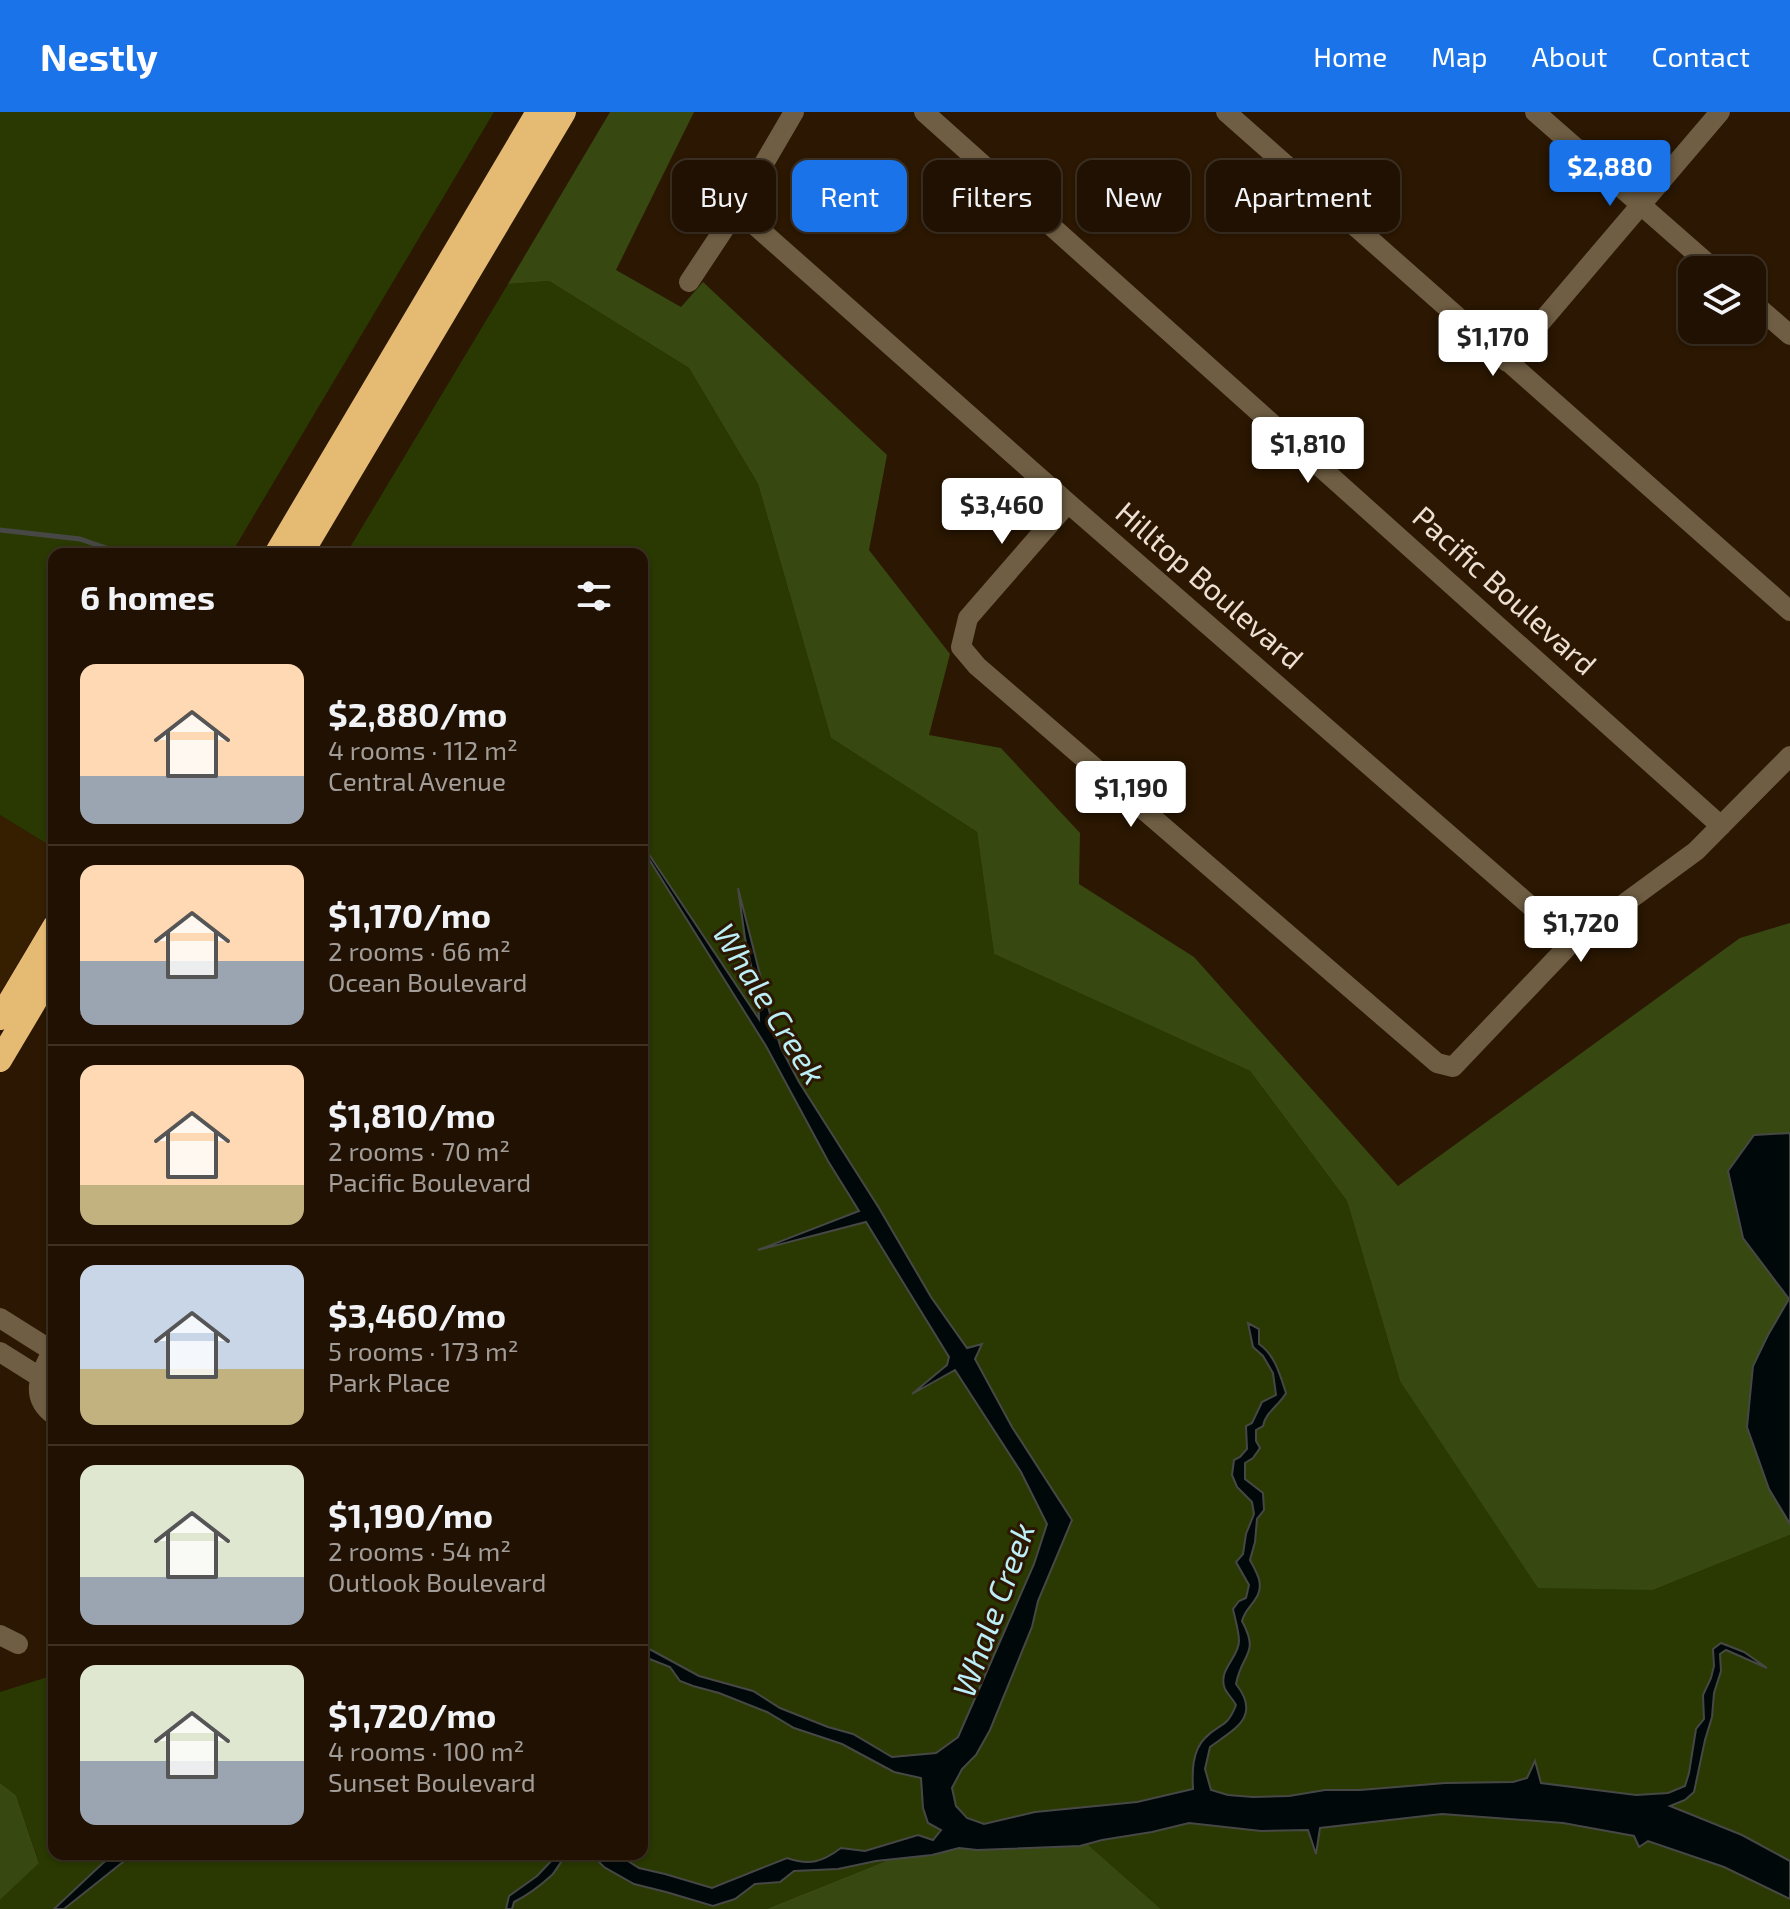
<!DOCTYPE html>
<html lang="en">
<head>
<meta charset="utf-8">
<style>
  body { margin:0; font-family:"Exo 2",sans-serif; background:#281a0c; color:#f1f3f6; height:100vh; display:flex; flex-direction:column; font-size:30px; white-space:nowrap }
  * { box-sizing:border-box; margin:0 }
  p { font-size:26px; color:#a29d99 }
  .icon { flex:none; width:44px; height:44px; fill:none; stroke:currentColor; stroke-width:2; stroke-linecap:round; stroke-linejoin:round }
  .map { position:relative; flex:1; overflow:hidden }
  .side { position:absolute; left:48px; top:436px; width:600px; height:1312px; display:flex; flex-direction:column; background:#201102; border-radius:16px; box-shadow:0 2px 6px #0004,0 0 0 2px #3d3124 }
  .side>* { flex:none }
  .guide { position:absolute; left:672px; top:48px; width:760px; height:72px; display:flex; gap:16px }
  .controls { position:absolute; left:1678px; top:144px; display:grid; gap:16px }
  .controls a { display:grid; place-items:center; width:88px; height:88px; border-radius:16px; background:#201102; box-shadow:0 2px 6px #0004,0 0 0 2px #3d3124; font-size:40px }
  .price { position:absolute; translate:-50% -68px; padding:0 18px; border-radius:8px; background:#fff; color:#222; font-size:26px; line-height:52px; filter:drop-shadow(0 2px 4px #0008) }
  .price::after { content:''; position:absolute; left:50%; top:48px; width:24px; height:18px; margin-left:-12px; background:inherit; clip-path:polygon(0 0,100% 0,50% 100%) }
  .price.selected { background:#1a73e8; color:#fff }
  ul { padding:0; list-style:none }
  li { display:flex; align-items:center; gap:24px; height:200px; padding:0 32px }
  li+li { border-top:2px solid #3d3124 }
  li span { display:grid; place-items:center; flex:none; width:224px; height:160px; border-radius:16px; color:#555 }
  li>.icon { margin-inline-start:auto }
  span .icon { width:96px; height:96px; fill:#fffc; stroke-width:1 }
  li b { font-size:34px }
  h2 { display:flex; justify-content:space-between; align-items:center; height:96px; padding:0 32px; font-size:34px }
  .pill { padding:0 28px; border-radius:16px; background:#201102; box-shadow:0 2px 6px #0004,0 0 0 2px #3d3124; font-size:28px; line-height:72px }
  .pill.selected { background:#1a73e8; color:#fff }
  header { display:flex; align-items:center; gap:48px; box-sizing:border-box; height:112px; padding:0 40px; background:#1a73e8; color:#fff }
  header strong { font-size:38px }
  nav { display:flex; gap:44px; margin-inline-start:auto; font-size:28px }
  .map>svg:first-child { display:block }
  .built { fill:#361e00 }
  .green { fill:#293901 }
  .forest { fill:#374811 }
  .water { fill:#00080a; stroke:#474846; stroke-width:2 }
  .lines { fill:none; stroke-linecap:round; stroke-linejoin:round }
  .stream { stroke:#474846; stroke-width:5 }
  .minor { stroke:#6f5e43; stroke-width:20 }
  .highway { stroke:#e5bb74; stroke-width:24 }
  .labels { text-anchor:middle; stroke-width:6; stroke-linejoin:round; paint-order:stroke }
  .street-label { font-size:30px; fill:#eddfd1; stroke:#2b1702 }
  .water-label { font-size:32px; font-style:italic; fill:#bbeef6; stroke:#2b1702 }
</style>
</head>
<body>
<header>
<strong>Nestly</strong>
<nav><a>Home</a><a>Map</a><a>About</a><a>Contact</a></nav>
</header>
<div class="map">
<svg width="1790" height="1797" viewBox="0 0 1790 1797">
  <rect width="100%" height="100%" fill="#2b1702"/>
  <path class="built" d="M0 703 54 736V790L0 881Z"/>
  <path class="green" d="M0 0H494L231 442H54V736L0 703Z
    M549 169 689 256 758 372 831 626 977 720 994 842 1250 959 1347 1089 1400 1269 1653 1478 1790 1423V1797H1161L1085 1730 928 1732 766 1797H0V1788L39 1750 16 1683 0 1671V1580L54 1563V1742H642V442H346L508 172Z"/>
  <path class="forest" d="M610 0H694L616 158 681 195 703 170 887 343 869 438 950 542 929 623 1001 636 1080 721 1079 772 1194 845 1398 1074 1740 826 1790 811V1021L1754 1023 1743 1126 1789 1187 1768 1223 1769 1377 1790 1412V1423L1653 1478 1538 1476 1400 1269 1347 1089 1250 959 994 842 977 720 831 626 758 372 689 256 549 169 508 172Z
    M0 1671 16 1683 39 1751 0 1788Z
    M1085 1730 1161 1797H766L928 1732Z"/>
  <path class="water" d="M642 732 759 907 758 885 745 826 738 776 770 902 781 936 799 970 879 1096 931 1185 967 1236 982 1232 975 1247 1012 1315 1072 1408 1038 1489 1032 1515 990 1618 976 1643 962 1657 952 1676 956 1694 967 1706 984 1712 1035 1700 1137 1690 1193 1677C1192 1660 1192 1639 1205 1626 1219 1611 1227 1617 1236 1593 1233 1587 1228 1583 1225 1577 1217 1558 1239 1546 1239 1529 1239 1519 1235 1507 1233 1497L1239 1489 1246 1486 1249 1473 1236 1450 1243 1442 1246 1422 1254 1402 1252 1390 1237 1375 1232 1363 1234 1348 1240 1345 1247 1337 1246 1314 1252 1311 1262 1290 1276 1283 1273 1261 1263 1244 1253 1235 1248 1211 1259 1217V1232C1275 1243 1280 1263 1286 1281 1279 1294 1266 1299 1263 1314L1256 1318V1329L1260 1336 1253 1346 1245 1351V1367L1263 1381 1264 1398 1257 1407 1255 1430 1250 1448C1256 1460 1265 1472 1256 1486 1251 1495 1245 1498 1242 1509 1260 1543 1242 1540 1236 1572 1262 1605 1234 1617 1210 1635L1205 1657 1211 1678 1228 1683 1253 1685 1289 1684 1325 1678H1360L1445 1671 1513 1670 1527 1666 1535 1649 1541 1671 1636 1683 1668 1681 1685 1674 1689 1661 1696 1617 1704 1607 1703 1583 1711 1566 1714 1554 1713 1537 1721 1531 1744 1540 1767 1556 1726 1538 1720 1542 1721 1559 1714 1581 1712 1605 1705 1628 1694 1680 1685 1688 1670 1694 1742 1723 1790 1749V1787L1724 1755 1648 1729 1639 1735 1634 1724 1563 1711 1442 1702 1320 1716 1316 1742 1308 1718 1261 1719 1189 1711 1152 1720 1102 1728 1080 1734 977 1738 959 1736 932 1743 876 1749 838 1757 794 1759 780 1770 755 1772 735 1787 713 1794 666 1780 634 1772 604 1755 591 1742H617L639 1756 665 1762 712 1776 787 1746C810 1754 822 1750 841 1736L865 1739 918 1723 933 1728 941 1718 928 1711 923 1696 921 1666 894 1660 842 1632 794 1616 767 1600 719 1581 693 1574 680 1569 670 1555 642 1544V1533L699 1564 753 1579 780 1596 828 1615 853 1622 892 1645 936 1641 958 1625 1034 1452 1047 1412 1021 1360 955 1258 912 1282 947 1253 949 1245 866 1110 758 1138 859 1099 828 1049 766 934 642 736Z
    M1790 1021V1412L1769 1377 1747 1315 1753 1254 1768 1223 1789 1187 1743 1126 1728 1059 1754 1023Z
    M116 1742H133L64 1797H54L103 1751Z
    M553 1742H568C561 1748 558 1756 552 1763 540 1774 528 1783 514 1790L512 1797H506L509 1784 537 1764 553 1747Z"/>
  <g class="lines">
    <path class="stream" d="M0 418 80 427 115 439 118 442"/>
    <path class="minor" d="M924 0 1721 714
      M1226 0 1790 499
      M1535 0 1715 158
      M738 96 749 108 1068 391 1572 830
      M689 170 738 96 794 0
      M1752 190 1790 223
      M1507 250 1720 0
      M1068 391 968 506 961 535 977 554 1437 951 1453 955 1572 830 1696 739 1790 644
      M0 1206 54 1240
      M52 1239C41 1262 28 1284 54 1303
      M0 1240 54 1274
      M0 1523 18 1532"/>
    <path class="highway" d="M276 442 538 0
      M301 442 564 0
      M0 906 54 815
      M0 948 54 857"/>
  </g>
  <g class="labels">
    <g class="street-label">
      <text transform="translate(1209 474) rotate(41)" y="10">Hilltop Boulevard</text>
      <text transform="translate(1504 479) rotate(42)" y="10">Pacific Boulevard</text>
    </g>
    <g class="water-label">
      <text transform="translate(769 892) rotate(58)" y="11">Whale Creek</text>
      <text transform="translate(994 1498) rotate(-70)" y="11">Whale Creek</text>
    </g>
  </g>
</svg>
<div class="controls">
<a><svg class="icon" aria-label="layers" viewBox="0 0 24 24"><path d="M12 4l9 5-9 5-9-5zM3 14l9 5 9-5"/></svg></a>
</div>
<b class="price selected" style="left:1610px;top:96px">$2,880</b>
<b class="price" style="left:1493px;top:266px">$1,170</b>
<b class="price" style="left:1308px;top:373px">$1,810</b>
<b class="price" style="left:1002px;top:434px">$3,460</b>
<b class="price" style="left:1131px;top:717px">$1,190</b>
<b class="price" style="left:1581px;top:852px">$1,720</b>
<div class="guide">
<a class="pill">Buy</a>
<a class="pill selected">Rent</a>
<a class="pill">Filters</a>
<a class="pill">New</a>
<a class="pill">Apartment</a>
</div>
<section class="side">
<h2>6 homes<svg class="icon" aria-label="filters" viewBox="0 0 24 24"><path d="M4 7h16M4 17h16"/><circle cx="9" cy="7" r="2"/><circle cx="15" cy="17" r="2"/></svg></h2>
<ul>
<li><span style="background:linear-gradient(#ffd9b3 70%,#9aa5b1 0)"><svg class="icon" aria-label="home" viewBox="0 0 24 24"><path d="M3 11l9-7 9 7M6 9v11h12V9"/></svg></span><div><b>$2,880/mo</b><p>4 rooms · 112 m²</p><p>Central Avenue</p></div></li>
<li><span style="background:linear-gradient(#ffd9b3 60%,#9aa5b1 0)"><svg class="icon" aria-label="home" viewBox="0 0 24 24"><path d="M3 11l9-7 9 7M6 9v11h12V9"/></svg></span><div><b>$1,170/mo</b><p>2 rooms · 66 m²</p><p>Ocean Boulevard</p></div></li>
<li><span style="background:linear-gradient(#ffd9b3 75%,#c2b280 0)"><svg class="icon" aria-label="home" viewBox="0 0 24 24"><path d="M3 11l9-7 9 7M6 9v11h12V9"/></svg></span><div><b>$1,810/mo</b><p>2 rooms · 70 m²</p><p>Pacific Boulevard</p></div></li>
<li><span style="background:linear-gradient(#c9d6e8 65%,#c2b280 0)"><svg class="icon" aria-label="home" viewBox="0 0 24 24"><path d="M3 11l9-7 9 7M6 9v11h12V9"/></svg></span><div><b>$3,460/mo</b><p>5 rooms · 173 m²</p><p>Park Place</p></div></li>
<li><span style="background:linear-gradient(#dfe7d0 70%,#9aa5b1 0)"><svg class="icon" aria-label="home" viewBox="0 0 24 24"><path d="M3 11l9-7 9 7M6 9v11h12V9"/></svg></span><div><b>$1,190/mo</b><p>2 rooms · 54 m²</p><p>Outlook Boulevard</p></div></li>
<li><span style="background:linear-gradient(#dfe7d0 60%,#9aa5b1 0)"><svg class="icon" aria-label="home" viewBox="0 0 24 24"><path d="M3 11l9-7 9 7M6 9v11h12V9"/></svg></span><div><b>$1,720/mo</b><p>4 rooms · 100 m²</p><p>Sunset Boulevard</p></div></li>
</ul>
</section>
</div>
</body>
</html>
